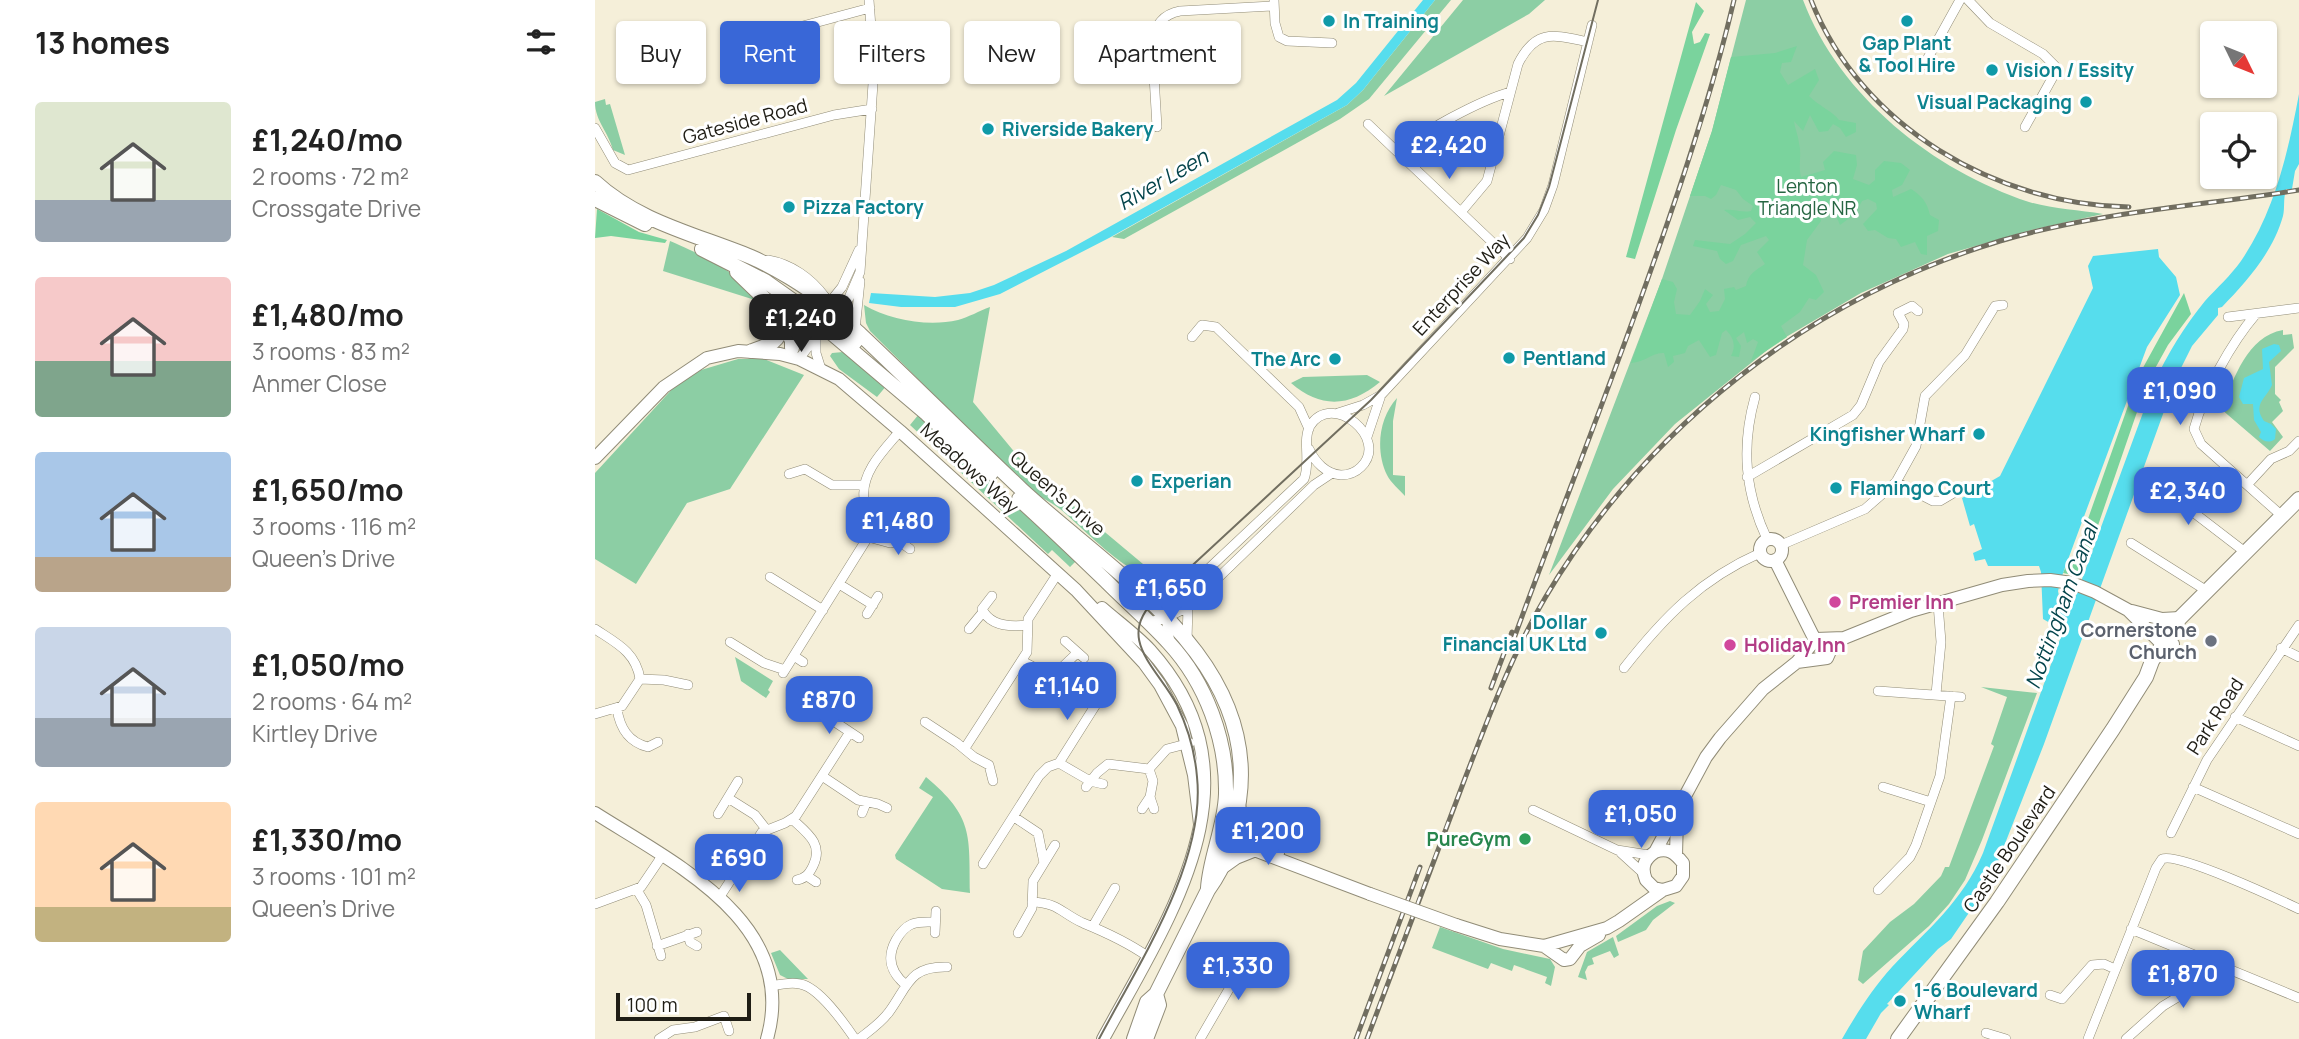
<!DOCTYPE html>
<html lang="en">
<head>
<meta charset="utf-8">
<style>
  body { margin:0; font-family:Manrope,sans-serif; background:#f2f2f2; color:#222; height:100vh; display:flex; flex-direction:column; font-size:26px; white-space:nowrap }
  * { box-sizing:border-box; margin:0 }
  p { font-size:23px; color:#767676 }
  .icon { flex:none; width:38px; height:38px; fill:none; stroke:currentColor; stroke-width:2; stroke-linecap:round; stroke-linejoin:round }
  .map { position:relative; flex:1; overflow:hidden }
  .details { display:flex; flex-direction:column; background:#fff; width:595px }
  .details>* { flex:none }
  .top-card { position:absolute; left:21px; top:21px; width:665px; height:63px; display:flex; gap:14px }
  .needle { width:46px; rotate:133deg }
  .fabs { position:absolute; left:1605px; top:21px; display:grid; gap:14px }
  .fabs a { display:grid; place-items:center; width:77px; height:77px; border-radius:7px; background:#fff; box-shadow:0 2px 5px #0004; font-size:35px }
  .scale { position:absolute; left:21px; bottom:18px; width:135px; box-sizing:border-box; padding-left:7px; border:4px solid #1f1d15; border-top:0; font-size:19px; line-height:24px; white-space:nowrap; color:#1f1d15; -webkit-text-stroke:5px #fff; paint-order:stroke }
  .price { position:absolute; translate:-50% -60px; padding:0 16px; border-radius:14px; background:#3967d7; color:#fff; font-size:23px; line-height:46px; filter:drop-shadow(0 2px 4px #0008) }
  .price::after { content:''; position:absolute; left:50%; top:42px; width:21px; height:16px; margin-left:-10px; background:inherit; clip-path:polygon(0 0,100% 0,50% 100%) }
  .price.selected { background:#222; color:#fff }
  ul { padding:0; list-style:none }
  li { display:flex; align-items:center; gap:21px; height:175px; padding:0 35px }
  li span { display:grid; place-items:center; flex:none; width:196px; height:140px; border-radius:7px; color:#555 }
  li>.icon { margin-inline-start:auto }
  span .icon { width:84px; height:84px; fill:#fffc; stroke-width:1 }
  li b { font-size:30px }
  h2 { display:flex; justify-content:space-between; align-items:center; height:84px; padding:0 35px; font-size:30px }
  .chip { padding:0 24px; border-radius:7px; background:#fff; box-shadow:0 2px 5px #0004; font-size:24px; line-height:63px }
  .chip.selected { background:#3967d7; color:#fff }
  main { display:flex; flex:1; min-height:0 }
  .map>svg:first-child { display:block }
  .green { fill:#8ccea4 }
  .forest { fill:#7ad39d }
  .water { fill:#56dded }
  .lines { fill:none; stroke-linecap:round; stroke-linejoin:round }
  .street-casing { stroke:#918c77; stroke-width:10 }
  .secondary-casing { stroke:#918c77; stroke-width:14 }
  .primary-casing { stroke:#918c77; stroke-width:16 }
  .street { stroke:#fff; stroke-width:9 }
  .secondary { stroke:#fff; stroke-width:12 }
  .primary { stroke:#fff; stroke-width:14 }
  .tram { stroke:#716e60; stroke-width:2 }
  .rail-casing { stroke:#716e60; stroke-width:5 }
  .rail { stroke:#fff; stroke-width:2.5; stroke-dasharray:8; stroke-linecap:butt }
  .secondary-bridge-casing { stroke:#918c77; stroke-width:14; stroke-linecap:butt }
  .secondary-bridge { stroke:#fff; stroke-width:12 }
  .culture-dot { fill:#0f9aa8; stroke:#fff; stroke-width:2.5 }
  .hotel-dot { fill:#d1479c; stroke:#fff; stroke-width:2.5 }
  .worship-dot { fill:#6b7280; stroke:#fff; stroke-width:2.5 }
  .leisure-dot { fill:#2e9e5b; stroke:#fff; stroke-width:2.5 }
  .labels { text-anchor:middle; stroke-width:6; stroke-linejoin:round; paint-order:stroke }
  .culture-label { font-size:19px; font-weight:bold; fill:#0d838f; stroke:#fff; text-anchor:start }
  .street-label { font-size:19px; fill:#1f1d15; stroke:#fff }
  .park-label { font-size:19px; fill:#266642; stroke:#fff }
  .hotel-label { font-size:19px; font-weight:bold; fill:#b23c85; stroke:#fff; text-anchor:start }
  .worship-label { font-size:19px; font-weight:bold; fill:#5b616d; stroke:#fff; text-anchor:end }
  .leisure-label { font-size:19px; font-weight:bold; fill:#27864d; stroke:#fff; text-anchor:end }
  .water-label { font-size:21px; font-style:italic; fill:#04444b; stroke:#fff }
</style>
</head>
<body>
<main>
<section class="details">
<h2>13 homes<svg class="icon" aria-label="filters" viewBox="0 0 24 24"><path d="M4 7h16M4 17h16"/><circle cx="9" cy="7" r="2"/><circle cx="15" cy="17" r="2"/></svg></h2>
<ul>
<li><span style="background:linear-gradient(#dfe7d0 70%,#9aa5b1 0)"><svg class="icon" aria-label="home" viewBox="0 0 24 24"><path d="M3 11l9-7 9 7M6 9v11h12V9"/></svg></span><div><b>£1,240/mo</b><p>2 rooms · 72 m²</p><p>Crossgate Drive</p></div></li>
<li><span style="background:linear-gradient(#f6c9c9 60%,#7fa58c 0)"><svg class="icon" aria-label="home" viewBox="0 0 24 24"><path d="M3 11l9-7 9 7M6 9v11h12V9"/></svg></span><div><b>£1,480/mo</b><p>3 rooms · 83 m²</p><p>Anmer Close</p></div></li>
<li><span style="background:linear-gradient(#a9c7e8 75%,#b9a48a 0)"><svg class="icon" aria-label="home" viewBox="0 0 24 24"><path d="M3 11l9-7 9 7M6 9v11h12V9"/></svg></span><div><b>£1,650/mo</b><p>3 rooms · 116 m²</p><p>Queen's Drive</p></div></li>
<li><span style="background:linear-gradient(#c9d6e8 65%,#9aa5b1 0)"><svg class="icon" aria-label="home" viewBox="0 0 24 24"><path d="M3 11l9-7 9 7M6 9v11h12V9"/></svg></span><div><b>£1,050/mo</b><p>2 rooms · 64 m²</p><p>Kirtley Drive</p></div></li>
<li><span style="background:linear-gradient(#ffd9b3 75%,#c2b280 0)"><svg class="icon" aria-label="home" viewBox="0 0 24 24"><path d="M3 11l9-7 9 7M6 9v11h12V9"/></svg></span><div><b>£1,330/mo</b><p>3 rooms · 101 m²</p><p>Queen's Drive</p></div></li>
</ul>
</section>
<div class="map">
<svg width="1704" height="1039" viewBox="0 0 1704 1039">
  <rect width="100%" height="100%" fill="#f5efd9"/>
  <path class="green" d="M840 0H856L774 99 745 119 529 239 517 237 752 105 768 90Z
    M868 0H950L934 14 789 96Z
    M1151 0H1208C1245 97 1338 170 1434 202 1457 209 1484 210 1508 214L1436 230 1353 254 1266 293 1181 343 1080 424 1018 489 954 575 1067 279 1117 131Z
    M10 99 11 105 15 104 30 155 18 150C13 131 0 121 0 102Z
    M75 241C97 250 154 277 160 300L68 271Z
    M269 305C295 320 333 327 363 320 374 317 384 311 395 307L378 402 431 466 548 564 559 576C535 579 485 525 465 509 455 501 442 496 432 488L433 485 424 480 275 331 271 323Z
    M1688 330V335L1697 334 1699 348 1680 367V394L1686 400 1684 402 1688 411 1677 422 1688 437 1675 451 1626 409C1639 379 1652 336 1688 330Z
    M248 352 292 385 282 397 244 369 235 356 237 353Z
    M143 359H169L209 375 135 489 92 503 41 584 0 559V473L80 386 106 370Z
    M772 375 785 382C755 407 726 409 696 383L708 377Z
    M802 398 798 421V475L810 476V496C804 489 796 483 792 475 780 450 784 418 802 398Z
    M324 414 482 560 475 567 457 550 453 554 315 425Z
    M140 657 178 681 173 690 175 692 171 698 146 681Z
    M1386 687 1442 693 1387 840 1370 880 1354 904 1334 926 1268 984 1263 980 1268 951 1295 922 1319 904 1346 876 1350 867H1354L1399 746 1396 744 1412 697Z
    M331 777C379 817 374 835 375 893L347 889 301 859 300 855 338 797 324 788Z
    M1075 901 1080 903 1058 920 1051 930 1023 942 1021 936 1062 906Z
    M845 927 908 949 955 959 960 967 956 986 950 983 952 977 919 965 917 971 896 963 893 969 837 948Z
    M1018 937 1024 955 1019 958 1015 951 997 958 999 964 993 966 990 972 992 980 983 977 992 952Z
    M185 950 213 979H193L185 975 176 953Z"/>
  <path class="forest" d="M1101 2 1109 11 1097 32 1099 44 1105 42 1110 33 1115 34 1081 130 1040 259 1031 257Z
    M1202 46 1196 62 1187 63 1185 72 1193 85 1220 69 1224 80 1214 96C1224 106 1237 111 1244 120L1261 123V132L1251 137 1245 128 1238 124 1233 131 1224 132 1215 115 1208 131 1199 121C1200 129 1203 135 1204 143 1207 155 1203 165 1206 177L1230 170 1228 162 1239 151 1261 155 1262 165 1258 179 1274 185 1280 180V170L1289 161 1306 163 1315 170 1307 185 1297 190 1298 197 1316 189C1327 196 1332 202 1335 215L1344 220 1343 231 1332 236V255L1326 254 1320 242 1306 247 1301 239 1293 238 1280 230 1273 231 1268 224 1282 209 1281 203 1273 199 1267 201 1260 214 1245 225 1242 218 1243 205 1236 201 1225 216 1226 221 1212 240 1208 265 1221 275 1229 292 1221 300 1214 298 1205 312 1186 326 1192 337 1156 361 1163 342 1158 339 1152 343 1149 332 1141 338 1146 346 1144 357 1136 356C1141 346 1139 338 1131 330L1127 333 1121 355 1115 357 1104 340 1093 346 1090 353 1078 356 1079 362 1073 367 1069 353C1057 352 1051 362 1036 363L1067 279 1078 282 1082 289 1079 302 1081 314 1095 315 1105 301 1110 289 1118 295 1111 304 1115 312 1124 311 1130 299 1129 289 1139 287 1141 290 1151 286C1153 274 1161 270 1170 264L1162 252 1174 240 1171 236 1146 245 1138 261 1131 264 1125 259 1122 251 1098 246 1100 240 1135 244 1150 234 1161 223 1155 217 1143 220 1129 210C1139 209 1147 213 1156 211L1158 206 1148 199 1141 190 1126 185 1121 195 1116 199 1110 196H1095L1117 131 1136 57 1180 53Z
    M2 209 44 232 72 240 70 243 16 236 0 238Z
    M1589 293 1596 314 1573 345 1552 383 1487 572 1483 576 1468 573 1473 561H1478L1544 375Z"/>
  <path class="water" d="M828 0H840L768 90 752 105 514 238 405 294 360 307H306L274 303 276 293 340 297 375 293 399 285 471 251 742 100 761 83Z
    M1704 94V164L1700 171 1697 189H1691C1688 200 1690 208 1688 216 1678 252 1652 281 1627 307L1623 308V315L1597 346 1581 378 1449 744 1395 882 1356 939 1343 949 1292 1004 1294 1005 1286 1013 1271 1039H1247C1262 1013 1277 989 1297 967 1333 929 1367 902 1388 853L1469 628 1467 619 1455 623 1448 619 1446 572 1444 566H1393L1390 559 1380 561 1378 553 1387 549 1379 524 1375 526 1367 498 1405 476 1498 288 1493 266 1498 256 1563 249 1564 257 1581 277 1585 295 1552 347 1468 573 1463 591 1467 611 1471 612 1476 609 1553 399 1551 398 1557 383H1559C1573 353 1589 327 1610 301 1622 288 1636 275 1646 261 1680 211 1693 152 1704 94Z
    M1679 344 1684 345 1686 351 1674 362 1677 385C1671 399 1657 404 1669 421L1676 424 1681 429 1680 439C1674 444 1668 441 1664 437L1666 432 1659 420 1658 404H1648L1644 397 1649 378 1668 369 1667 349Z"/>
  <g class="lines">
    <defs>
      <path id="street" d="M679 0 680 23 684 37 692 41 737 43
        M1373 0 1395 23 1448 54 1460 66V73L1430 127
        M152 41 275 8
        M1329 65 1365 0
        M773 124 915 259
        M562 127 557 42C559 25 569 14 585 11L679 6
        M0 128 20 163 33 170 239 115 277 109
        M805 154C823 132 887 100 915 92
        M866 212 892 181 923 64C941 28 959 35 993 42
        M173 260C196 264 216 278 230 297
        M1661 314C1636 343 1609 392 1599 429L1606 444 1687 516
        M240 315 253 300 265 272 279 69 274 0
        M1633 317 1704 308
        M260 330 265 281
        M221 336V353L226 369
        M597 337 607 325 621 327 704 407 714 429
        M196 350 247 287 264 250
        M204 359 230 325
        M1160 397C1146 447 1150 492 1172 539
        M743 413 768 405 786 395 932 238 949 210 958 185 997 25
        M772 437 786 395
        M194 474 210 469 237 485H268
        M1152 477 1258 415 1266 405 1284 362 1308 329 1309 324 1303 313 1317 306 1323 311
        M1555 479 1650 552
        M1301 482 1338 501H1345L1367 488
        M1652 485 1676 459 1694 451 1704 441
        M273 537 295 543 302 542 314 525
        M304 541 315 549
        M1536 543 1612 591
        M1186 545 1270 509 1301 482 1321 446 1330 396 1370 355 1400 306 1408 305
        M175 577 228 610
        M244 584 278 605
        M397 596 387 609C395 626 416 627 432 625
        M552 596 567 601 582 596
        M272 614 283 596
        M554 622 571 618 593 607 719 485 737 473
        M0 629C21 643 41 652 45 679L27 706 0 714
        M374 629 388 612
        M592 640 593 607
        M470 641 489 658
        M135 642 169 663 190 670
        M575 643 571 618 576 604 709 479C716 462 707 439 715 426 737 390 795 439 766 467 761 472 753 475 746 475 731 474 720 462 714 449
        M1686 648 1704 657
        M199 656 208 662
        M427 661 448 672H462L482 653
        M1029 668C1069 617 1106 579 1165 553
        M188 673 273 537C276 524 271 511 269 498 266 472 289 450 305 431
        M45 679 69 680 93 685
        M1283 691 1366 697
        M1341 694 1346 642 1343 604
        M219 708 264 738
        M22 709C25 728 33 742 53 747L63 742
        M1640 717 1704 746
        M330 722 362 743 379 757 394 765 398 781
        M370 748 432 652 433 619 463 573
        M464 763 505 698
        M464 763 495 781 508 784
        M554 769 558 781 555 797 559 809
        M227 776 263 800 283 804 292 808
        M491 787 502 773 513 764 554 769 572 749 595 743
        M1288 787 1336 802
        M1598 787 1704 834
        M133 798 160 815 171 829
        M547 809 555 797
        M938 810 1022 850 1054 855
        M267 813 271 803
        M123 814 143 781
        M419 817 443 833 449 863
        M197 819C212 833 229 844 218 866 214 874 211 878 202 880
        M1576 833 1612 760 1704 625
        M1026 853 1048 873
        M388 864 444 776 453 767 464 763
        M212 876 221 882
        M42 890 51 905 66 956
        M1283 890 1315 857 1321 845 1345 776 1356 696
        M124 898 167 832 190 823 201 816 255 732
        M437 902C464 903 466 913 488 923 510 932 532 942 552 956
        M0 904 46 887 67 856
        M498 926 520 888
        M1536 929 1704 998
        M340 933 341 911
        M423 933 437 908 438 881 460 845
        M93 934 95 942 102 946
        M62 946 102 932
        M311 985C296 973 291 958 301 940 305 933 310 927 317 924 325 921 333 922 340 922
        M177 986C186 984 196 982 205 984 224 987 249 1023 260 1039
        M1455 995 1467 999 1497 965 1509 964 1520 969
        M1391 1033 1411 1039
        M64 1039 78 1030 100 1027 129 1016 134 1031
        M264 1039C274 1031 286 1023 294 1012 313 986 314 966 352 967
        M605 1039 641 977 659 953
        M1493 1039 1561 868 1567 859C1583 852 1683 899 1704 909
        M1531 1039 1568 1006 1621 974 1627 967"/>
      <path id="secondary" d="M0 458 69 387 112 358 143 351 185 354 204 359 244 379 305 431 481 590 549 663 565 685 587 726 599 775 605 824
        M1165 550a11 11 0 1 1 22 0a11 11 0 1 1-22 0Z
        M1180 560 1220 640
        M507 608C523 622 541 635 555 650 671 779 575 916 508 1039
        M1537 611 1567 619 1585 618
        M1202 662 1232 658 1236 649 1231 640
        M644 805C649 834 660 838 683 853
        M0 813C80 864 205 923 172 1039
        M632 835 638 841 646 845 775 894
        M1081 855 1082 817
        M627 868 641 858 661 850
        M1068 890 1059 888 1051 880C1046 868 1049 859 1060 852L1111 757 1125 738 1168 689 1202 662 1221 639 1249 638 1316 611 1407 585 1433 581 1455 580 1477 583 1500 592 1533 610 1563 640 1578 644
        M861 925 905 939 949 946 969 960 975 959 985 946 1004 935
        M949 946 1012 928 1024 921 1068 890 1081 886 1088 876V863C1080 853 1073 847 1060 852"/>
      <path id="primary" d="M0 182C43 222 103 235 156 257 184 269 210 287 235 304 246 313 254 325 265 334 319 385 372 438 426 489 515 572 665 658 644 801 638 836 635 860 613 890L561 994 552 1002 539 1039
        M0 199 50 224
        M107 249 170 281 201 303 332 414 396 473
        M142 272 171 300 197 340V348
        M235 304 236 318 260 342
        M157 351C172 346 187 342 186 323
        M424 499C454 526 484 555 513 583 533 603 555 622 574 643 611 683 632 740 631 794 630 827 615 857 613 888
        M551 1039 564 1005 561 994
        M1303 1039 1402 902 1518 729 1551 677 1557 661 1585 618 1704 499"/>
    </defs>
    <use href="#street" class="street-casing"/>
    <use href="#secondary" class="secondary-casing"/>
    <use href="#primary" class="primary-casing"/>
    <use href="#street" class="street"/>
    <use href="#secondary" class="secondary"/>
    <use href="#primary" class="primary"/>
    <path class="tram" d="M504 1039C543 965 611 862 602 777 600 752 593 728 582 705 563 668 519 639 561 599L776 400 929 238 943 215 954 187 1003 0"/>
    <defs>
      <path id="rail" d="M1216 0C1266 127 1402 205 1534 207
        M918 641C964 515 1014 390 1058 264 1089 177 1118 90 1139 0
        M896 688 917 632
        M761 1039 825 867
        M772 1039C804 953 836 867 869 781 893 719 916 656 950 598 1051 427 1215 298 1405 241 1502 212 1605 206 1704 190"/>
    </defs>
    <use href="#rail" class="rail-casing"/>
    <use href="#rail" class="rail"/>
    <defs>
      <path id="secondary-bridge" d="M775 894 861 925"/>
    </defs>
    <use href="#secondary-bridge" class="secondary-bridge-casing"/>
    <use href="#secondary-bridge" class="secondary-bridge"/>
  </g>
  <g class="culture-dot">
    <circle cx="734" cy="21" r="7"/>
    <circle cx="1312" cy="21" r="7"/>
    <circle cx="1397" cy="70" r="7"/>
    <circle cx="1491" cy="102" r="7"/>
    <circle cx="393" cy="129" r="7"/>
    <circle cx="194" cy="207" r="7"/>
    <circle cx="914" cy="358" r="7"/>
    <circle cx="740" cy="359" r="7"/>
    <circle cx="1384" cy="434" r="7"/>
    <circle cx="542" cy="481" r="7"/>
    <circle cx="1241" cy="488" r="7"/>
    <circle cx="1006" cy="633" r="7"/>
    <circle cx="1305" cy="1001" r="7"/>
  </g>
  <g class="hotel-dot">
    <circle cx="1240" cy="602" r="7"/>
    <circle cx="1135" cy="645" r="7"/>
  </g>
  <circle class="worship-dot" cx="1616" cy="641" r="7"/>
  <circle class="leisure-dot" cx="930" cy="839" r="7"/>
  <g class="labels">
    <g class="culture-label">
      <text x="748" y="28">In Training</text>
      <text x="1312" y="50" text-anchor="middle">Gap Plant<tspan x="1312" dy="22">&amp; Tool Hire</tspan></text>
      <text x="1411" y="77">Vision / Essity</text>
      <text x="1477" y="109" text-anchor="end">Visual Packaging</text>
      <text x="407" y="136">Riverside Bakery</text>
      <text x="208" y="214">Pizza Factory</text>
      <text x="928" y="365">Pentland</text>
      <text x="726" y="366" text-anchor="end">The Arc</text>
      <text x="1370" y="441" text-anchor="end">Kingfisher Wharf</text>
      <text x="556" y="488">Experian</text>
      <text x="1255" y="495">Flamingo Court</text>
      <text x="992" y="629" text-anchor="end">Dollar<tspan x="992" dy="22">Financial UK Ltd</tspan></text>
      <text x="1319" y="997">1-6 Boulevard<tspan x="1319" dy="22">Wharf</tspan></text>
    </g>
    <g class="street-label">
      <text transform="translate(150 121) rotate(-15)" y="7">Gateside Road</text>
      <text transform="translate(866 284) rotate(-47)" y="7">Enterprise Way</text>
      <text transform="translate(375 468) rotate(42)" y="7">Meadows Way</text>
      <text transform="translate(463 493) rotate(41)" y="7">Queen's Drive</text>
      <text transform="translate(1620 716) rotate(-57)" y="7">Park Road</text>
      <text transform="translate(1414 849) rotate(-56)" y="7">Castle Boulevard</text>
    </g>
    <g class="park-label">
      <text x="1212" y="193">Lenton<tspan x="1212" dy="22">Triangle NR</tspan></text>
    </g>
    <g class="hotel-label">
      <text x="1254" y="609">Premier Inn</text>
      <text x="1149" y="652">Holiday Inn</text>
    </g>
    <g class="worship-label">
      <text x="1602" y="637">Cornerstone<tspan x="1602" dy="22">Church</tspan></text>
    </g>
    <g class="leisure-label">
      <text x="916" y="846">PureGym</text>
    </g>
    <g class="water-label">
      <text transform="translate(568 180) rotate(-30)" y="7">River Leen</text>
      <text transform="translate(1467 606) rotate(-70)" y="7">Nottingham Canal</text>
    </g>
  </g>
</svg>
<div class="fabs">
<a><svg class="needle" viewBox="-14 -14 28 28"><path d="M0-13l5 13h-10z" fill="#e53935"/><path d="M0 13l5-13h-10z" fill="#767676"/></svg></a>
<a><svg class="icon" aria-label="locate" viewBox="0 0 24 24"><circle cx="12" cy="12" r="6"/><path d="M12 2v4M12 18v4M2 12h4M18 12h4"/></svg></a>
</div>
<div class="scale">100 m</div>
<b class="price" style="left:854px;top:181px">£2,420</b>
<b class="price selected" style="left:206px;top:354px">£1,240</b>
<b class="price" style="left:1585px;top:427px">£1,090</b>
<b class="price" style="left:1593px;top:527px">£2,340</b>
<b class="price" style="left:303px;top:557px">£1,480</b>
<b class="price" style="left:576px;top:624px">£1,650</b>
<b class="price" style="left:472px;top:722px">£1,140</b>
<b class="price" style="left:234px;top:736px">£870</b>
<b class="price" style="left:1046px;top:850px">£1,050</b>
<b class="price" style="left:673px;top:867px">£1,200</b>
<b class="price" style="left:144px;top:894px">£690</b>
<b class="price" style="left:643px;top:1002px">£1,330</b>
<b class="price" style="left:1588px;top:1010px">£1,870</b>
<div class="top-card">
<a class="chip">Buy</a>
<a class="chip selected">Rent</a>
<a class="chip">Filters</a>
<a class="chip">New</a>
<a class="chip">Apartment</a>
</div>
</div>
</main>
</body>
</html>
